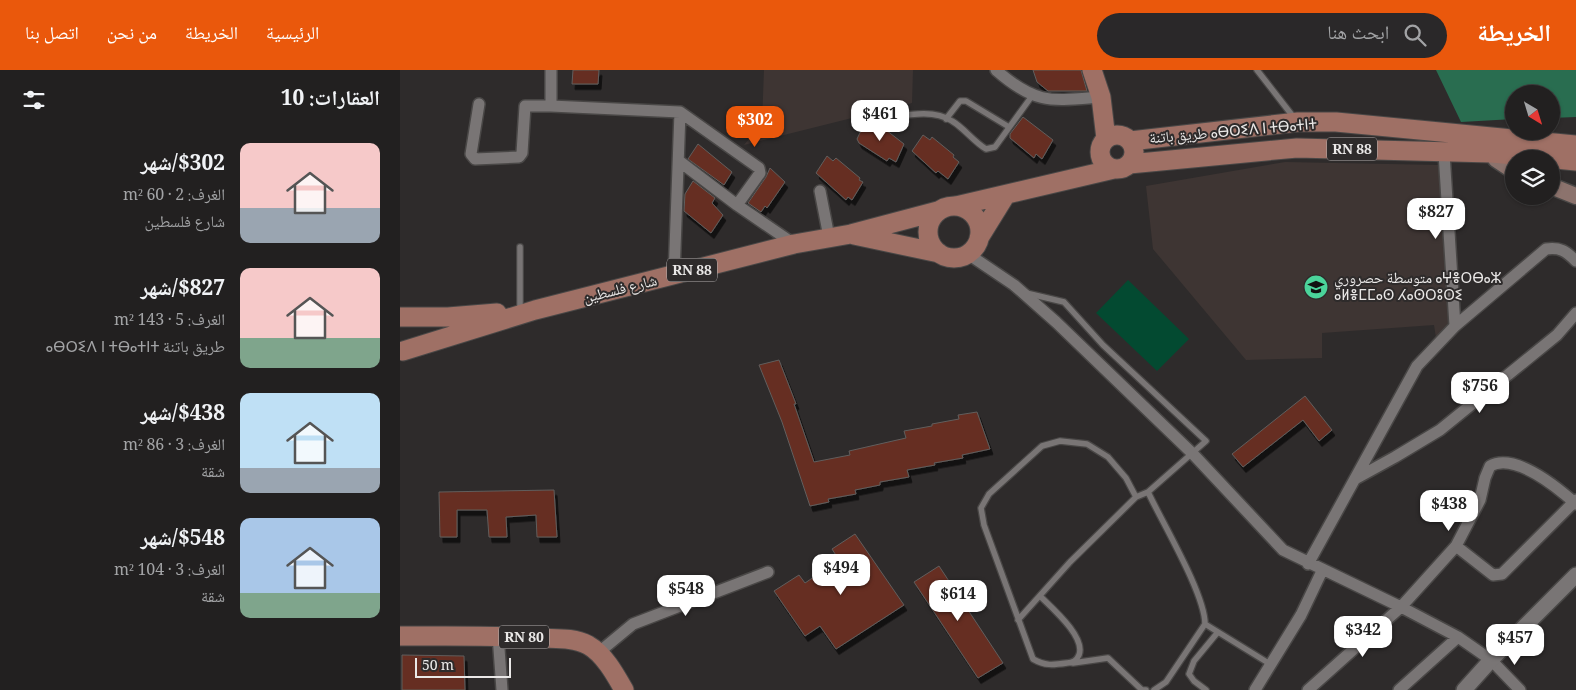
<!DOCTYPE html>
<html lang="ar">
<head>
<meta charset="utf-8">
<style>
  body { margin:0; font-family:Georgia,"Noto Naskh Arabic","Noto Sans Tifinagh",serif; background:#2a2829; color:#f1f3f6; direction:rtl; height:100vh; display:flex; flex-direction:column; font-size:19px; white-space:nowrap }
  * { box-sizing:border-box; margin:0 }
  p { font-size:16px; color:#a2a3a5 }
  .icon { flex:none; width:28px; height:28px; fill:none; stroke:currentColor; stroke-width:2; stroke-linecap:round; stroke-linejoin:round }
  .map { position:relative; flex:1; overflow:hidden; direction:ltr }
  .side { display:flex; flex-direction:column; background:#222020; width:400px }
  .side>* { flex:none }
  .needle { width:32px; rotate:142deg }
  .tools { position:absolute; left:1105px; top:15px; display:grid; gap:10px }
  .tools a { display:grid; place-items:center; width:55px; height:55px; border-radius:50%; background:#222020; box-shadow:0 1px 4px #0004,0 0 0 1px #3f3e3e; font-size:25px }
  .scale { position:absolute; left:15px; bottom:12px; width:96px; box-sizing:border-box; padding-left:5px; border:2px solid #eae8e7; border-top:0; font-size:14px; line-height:18px; white-space:nowrap; color:#eae8e7; -webkit-text-stroke:4px #2e2b2b; paint-order:stroke }
  .price { position:absolute; translate:-50% -42px; padding:0 11px; border-radius:10px; background:#fff; color:#222; font-size:16px; line-height:32px; filter:drop-shadow(0 1px 2px #0008) }
  .price::after { content:''; position:absolute; left:50%; top:30px; width:15px; height:11px; margin-left:-8px; background:inherit; clip-path:polygon(0 0,100% 0,50% 100%) }
  .price.on { background:#ea580c; color:#fff }
  ul { padding:0; list-style:none }
  li { display:flex; align-items:center; gap:15px; height:125px; padding:0 20px }
  li span { display:grid; place-items:center; flex:none; width:140px; height:100px; border-radius:10px; color:#555 }
  li>.icon { margin-inline-start:auto }
  span .icon { width:60px; height:60px; fill:#fffc; stroke-width:1 }
  li b { font-size:21px }
  h2 { display:flex; justify-content:space-between; align-items:center; height:60px; padding:0 20px; font-size:21px }
  header { display:flex; align-items:center; gap:30px; box-sizing:border-box; height:70px; padding:0 25px; background:#ea580c; color:#fff }
  header strong { font-size:24px }
  nav { display:flex; gap:28px; margin-inline-start:auto; font-size:18px }
  .search { width:350px; height:45px; background:#2a2829; display:flex; align-items:center; gap:12px; box-sizing:border-box; padding:0 18px; border-radius:28px; color:#a2a3a5; font-size:19px }
  main { display:flex; flex:1; min-height:0 }
  .map>svg:first-child { display:block }
  .built { fill:#3e3533 }
  .green { fill:#034a31 }
  .forest { fill:#296d50 }
  .building { fill:#662e21; stroke:#615e5d; filter:url(#shadow) }
  .lines { fill:none; stroke-linecap:round; stroke-linejoin:round }
  .service-casing { stroke:#494746; stroke-width:8 }
  .minor-casing { stroke:#494746; stroke-width:14 }
  .tertiary-casing { stroke:#494746; stroke-width:18 }
  .secondary-casing { stroke:#494746; stroke-width:19 }
  .primary-casing { stroke:#494746; stroke-width:21 }
  .service { stroke:#797575; stroke-width:5.5 }
  .minor { stroke:#797575; stroke-width:11 }
  .tertiary { stroke:#797575; stroke-width:15 }
  .secondary { stroke:#8c736d; stroke-width:16 }
  .primary { stroke:#9f7065; stroke-width:19 }
  .labels { text-anchor:middle; stroke-width:4; stroke-linejoin:round; paint-order:stroke }
  .shield { fill:#2e2b2b; stroke:#b2afaf; stroke-width:1 }
  .shield-label { font-size:14px; font-weight:bold; fill:#eae8e7 }
  .street-label { font-size:15px; fill:#eae8e7; stroke:#2e2b2b }
  .poi-label { font-size:15px; fill:#eae8e7; stroke:#2e2b2b; text-anchor:start }
</style>
</head>
<body>
<header>
<strong>الخريطة</strong>
<div class="search"><svg class="icon" aria-label="search" viewBox="0 0 24 24"><circle cx="10" cy="10" r="6"/><path d="M15 15l6 6"/></svg>ابحث هنا</div>
<nav><a>الرئيسية</a><a>الخريطة</a><a>من نحن</a><a>اتصل بنا</a></nav>
</header>
<main>
<div class="map">
<svg width="1176" height="620" viewBox="0 0 1176 620">
  <defs>
    <filter id="shadow"><feDropShadow dx="3" dy="5.5" stdDeviation="0" flood-color="#0009"/></filter>
  </defs>
  <rect width="100%" height="100%" fill="#2e2b2b"/>
  <path class="built" d="M364 0H513L512 33 344 75 362 53Z
    M885 92 1039 95 1049 256 1036 268 1034 255 922 263V288L846 290 753 179 746 116Z"/>
  <path class="green" d="M728 210 789 269 757 301 696 243Z"/>
  <path class="forest" d="M1036 0H1176V47L1151 48V24H1114V49L1061 52Z"/>
  <path class="building" d="M173 0H199L198 14H172Z
    M633 0H681L687 21H648L637 12Z
    M623 47 653 70 642 89 636 84 634 88 610 68V64Z
    M466 50 476 57 477 53 504 74 496 92 489 88 487 91 459 73 457 69Z
    M523 65 530 70 532 67 554 85 553 87 559 92 548 109 538 101 536 103 512 81Z
    M298 74 332 102 324 115 288 89Z
    M427 86 433 91 436 88 460 108 459 110 463 112 452 130 448 127 446 130 416 103Z
    M370 98 385 112 367 138 365 136 361 142 348 133 366 107Z
    M293 111 315 128 312 133 323 145 311 163 284 141 285 124Z
    M379 290 396 334H394L414 392 450 385 449 381 506 368 504 361 532 356V354L559 349 558 345 577 342 590 379 562 385 563 388 534 393 535 395 507 400 509 407 480 412V415L455 420 456 424 428 429 429 432 410 436 382 352 359 295Z
    M905 326 932 360 919 371 903 350 843 397 832 384Z
    M154 420 157 467H137L136 445 106 447 107 467H89L87 440H57V467H40L39 422Z
    M455 464 504 535 436 579 420 556 405 566 374 521 399 505 405 513 439 490 432 479Z
    M539 496 603 593 578 608 514 512Z
    M2 585 64 586 65 620H2Z"/>
  <g class="lines">
    <defs>
      <path id="service" d="M857 0 895 49
        M493 47C512 44 535 40 552 51 564 58 573 71 586 79L595 77 632 26
        M546 49 560 31H566L609 57
        M120 242V177
        M748 422C762 452 805 524 805 554L766 612 754 620
        M640 526C652 538 686 567 679 585 677 590 672 593 667 593 653 595 645 596 633 589L584 455 581 438 589 424 642 376 660 371 687 374 708 387 726 408 736 427
        M618 550 670 492 736 427 748 422 806 371 703 275 664 232 626 223
        M805 554 870 594
        M673 593 708 588 742 620H746
        M806 620 794 611 789 604 794 591 818 562"/>
      <path id="minor" d="M151 0V36L280 42 359 98 360 103 337 135
        M596 0C636 35 651 31 701 27
        M79 34 71 84 75 89 119 87 122 83 125 36H151
        M1044 83 1055 256
        M279 91 337 135 394 174
        M420 121 429 167
        M568 184 614 215 656 252 793 384 883 480 1001 537 1058 567 1091 590 1120 620
        M274 206 280 42
        M955 409 995 387 1040 360 1157 265 1176 243
        M1056 476 1093 505 1102 504 1176 430
        M908 494 1017 296 1055 256 1146 179C1160 177 1166 181 1176 191
        M98 565 102 620
        M198 583 233 554 368 502
        M855 620 901 545 922 501
        M908 620 1001 537 1056 476 1080 430 1085 408 1090 396C1115 382 1158 418 1176 434
        M999 620 1058 567"/>
      <path id="tertiary" d="M1064 620 1091 590 1176 505"/>
      <path id="secondary" d="M1091 75 1096 89 1114 101
        M1151 116 1176 126"/>
      <path id="primary" d="M692 0 701 27 706 69
        M700 82a17 17 0 1 1 34 0a17 17 0 1 1-34 0Z
        M730 71 898 52H936L1176 75
        M729 94 897 78 1092 83 1176 91
        M556 136 714 99
        M528 162a26 26 0 1 1 52 0a26 26 0 1 1-52 0Z
        M454 165 539 183
        M579 168 605 126
        M0 247H48L97 243
        M3 281 135 240 394 174 451 164 538 141
        M0 566C47 566 93 565 139 568 155 569 173 567 188 575 204 584 215 604 224 620"/>
    </defs>
    <use href="#service" class="service-casing"/>
    <use href="#minor" class="minor-casing"/>
    <use href="#tertiary" class="tertiary-casing"/>
    <use href="#secondary" class="secondary-casing"/>
    <use href="#primary" class="primary-casing"/>
    <use href="#service" class="service"/>
    <use href="#minor" class="minor"/>
    <use href="#tertiary" class="tertiary"/>
    <use href="#secondary" class="secondary"/>
    <use href="#primary" class="primary"/>
  </g>
  <defs>
    <symbol id="school-disc" viewBox="-11 -11 22 22"><circle r="9.5" fill="#4bd49b" stroke="#2e2b2b"/><path d="M0-5L7-2L0 1L-7-2ZM-4 1L0 2.5L4 1V4Q0 6-4 4Z" fill="#111"/></symbol>
  </defs>
  <g fill-rule="evenodd">
    <use href="#school-disc" x="902" y="203" width="28" height="28"/>
  </g>
  <g class="labels">
    <g class="shield">
      <rect x="927" y="67.5" width="50" height="23" rx="4"/>
      <rect x="267" y="188.5" width="50" height="23" rx="4"/>
      <rect x="99" y="555.5" width="50" height="23" rx="4"/>
    </g>
    <g class="shield-label">
      <text x="952" y="84">RN 88</text>
      <text x="292" y="205">RN 88</text>
      <text x="124" y="572">RN 80</text>
    </g>
    <g class="street-label">
      <text transform="translate(833 61) rotate(-5)" y="5">طريق باتنة ⴰⴱⵔⵉⴷ ⵏ ⵜⴱⴰⵜⵏⵜ</text>
      <text transform="translate(220 219) rotate(-14)" y="5">شارع فلسطين</text>
    </g>
    <g class="poi-label">
      <text x="934" y="213">متوسطة حصروري ⴰⵖⴻⵔⴱⴰⵣ<tspan x="934" dy="17">ⴰⵍⴻⵎⵎⴰⵙ ⵃⴰⵙⵔⵓⵔⵉ</tspan></text>
    </g>
  </g>
</svg>
<div class="tools">
<a><svg class="needle" viewBox="-14 -14 28 28"><path d="M0-13l5 13h-10z" fill="#e53935"/><path d="M0 13l5-13h-10z" fill="#a2a3a5"/></svg></a>
<a><svg class="icon" aria-label="layers" viewBox="0 0 24 24"><path d="M12 4l9 5-9 5-9-5zM3 14l9 5 9-5"/></svg></a>
</div>
<div class="scale">50 m</div>
<b class="price" style="left:480px;top:72px">$461</b>
<b class="price on" style="left:355px;top:78px">$302</b>
<b class="price" style="left:1036px;top:170px">$827</b>
<b class="price" style="left:1080px;top:344px">$756</b>
<b class="price" style="left:1049px;top:462px">$438</b>
<b class="price" style="left:441px;top:526px">$494</b>
<b class="price" style="left:286px;top:547px">$548</b>
<b class="price" style="left:558px;top:552px">$614</b>
<b class="price" style="left:963px;top:588px">$342</b>
<b class="price" style="left:1115px;top:596px">$457</b>
</div>
<section class="side">
<h2>العقارات: 10<svg class="icon" aria-label="filters" viewBox="0 0 24 24"><path d="M4 7h16M4 17h16"/><circle cx="9" cy="7" r="2"/><circle cx="15" cy="17" r="2"/></svg></h2>
<ul>
<li><span style="background:linear-gradient(#f6c9c9 65%,#9aa5b1 0)"><svg class="icon" aria-label="home" viewBox="0 0 24 24"><path d="M3 11l9-7 9 7M6 9v11h12V9"/></svg></span><div><b>$302/شهر</b><p>الغرف: 2 · 60 m²</p><p>شارع فلسطين</p></div></li>
<li><span style="background:linear-gradient(#f6c9c9 70%,#7fa58c 0)"><svg class="icon" aria-label="home" viewBox="0 0 24 24"><path d="M3 11l9-7 9 7M6 9v11h12V9"/></svg></span><div><b>$827/شهر</b><p>الغرف: 5 · 143 m²</p><p>طريق باتنة ⴰⴱⵔⵉⴷ ⵏ ⵜⴱⴰⵜⵏⵜ</p></div></li>
<li><span style="background:linear-gradient(#bfe0f5 75%,#9aa5b1 0)"><svg class="icon" aria-label="home" viewBox="0 0 24 24"><path d="M3 11l9-7 9 7M6 9v11h12V9"/></svg></span><div><b>$438/شهر</b><p>الغرف: 3 · 86 m²</p><p>شقة</p></div></li>
<li><span style="background:linear-gradient(#a9c7e8 75%,#7fa58c 0)"><svg class="icon" aria-label="home" viewBox="0 0 24 24"><path d="M3 11l9-7 9 7M6 9v11h12V9"/></svg></span><div><b>$548/شهر</b><p>الغرف: 3 · 104 m²</p><p>شقة</p></div></li>
</ul>
</section>
</main>
</body>
</html>
